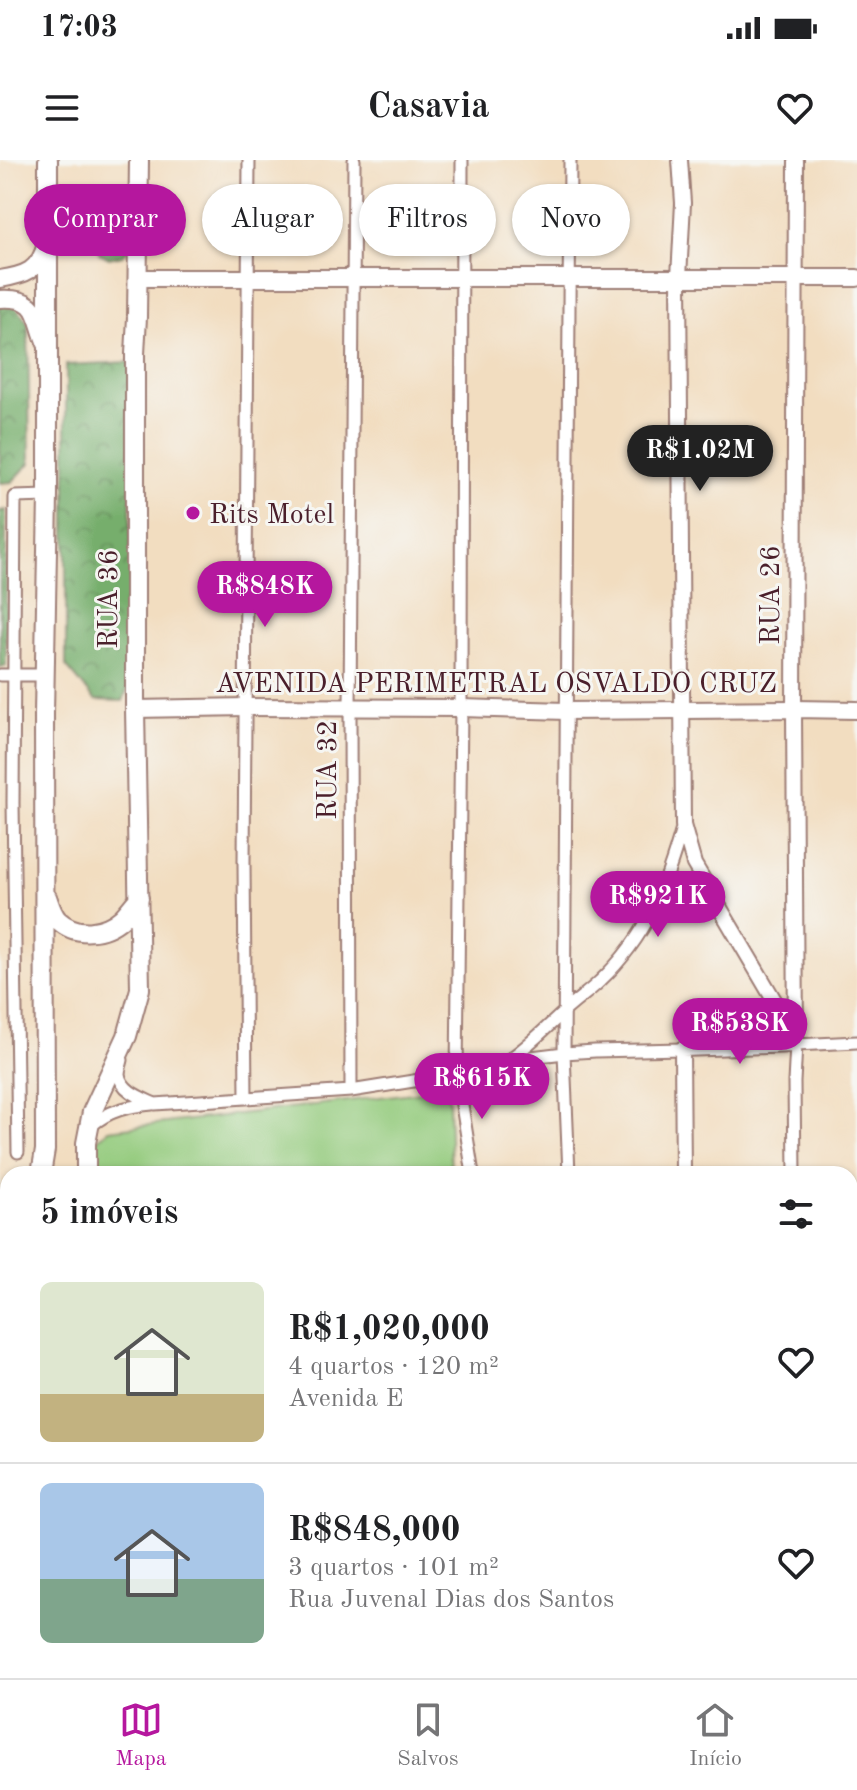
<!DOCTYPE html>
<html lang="pt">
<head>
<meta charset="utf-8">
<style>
  body { margin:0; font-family:"Old Standard TT",serif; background:#f2f2f2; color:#202124; height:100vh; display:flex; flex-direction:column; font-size:30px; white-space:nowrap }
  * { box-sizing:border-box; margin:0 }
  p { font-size:26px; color:#757577 }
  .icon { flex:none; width:44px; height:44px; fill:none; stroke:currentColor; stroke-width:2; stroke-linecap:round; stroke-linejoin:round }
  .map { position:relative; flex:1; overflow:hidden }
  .panel { position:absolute; left:0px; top:1006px; width:858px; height:512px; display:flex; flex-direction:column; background:#fff; border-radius:24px 24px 0 0; box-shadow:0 2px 6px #0004 }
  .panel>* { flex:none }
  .banner { position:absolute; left:24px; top:24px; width:810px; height:72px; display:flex; gap:16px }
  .price { position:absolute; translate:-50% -68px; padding:0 18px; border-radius:28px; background:#b5179e; color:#fff; font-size:26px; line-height:52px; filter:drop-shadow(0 2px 4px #0008) }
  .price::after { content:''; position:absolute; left:50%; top:48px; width:24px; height:18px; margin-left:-12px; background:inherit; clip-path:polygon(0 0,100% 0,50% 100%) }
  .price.on { background:#222; color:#fff }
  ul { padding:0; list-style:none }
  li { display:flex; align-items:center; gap:24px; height:200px; padding:0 40px }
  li+li { border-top:2px solid #e0e0e0 }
  li span { display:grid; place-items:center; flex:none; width:224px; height:160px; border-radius:12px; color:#555 }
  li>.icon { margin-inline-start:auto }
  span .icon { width:96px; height:96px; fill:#fffc; stroke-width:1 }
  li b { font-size:34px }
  h2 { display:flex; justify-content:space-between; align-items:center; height:96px; padding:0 40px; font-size:34px }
  .chip { padding:0 28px; border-radius:36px; background:#fff; box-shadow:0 2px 6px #0004; font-size:28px; line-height:72px }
  .chip.on { background:#b5179e; color:#fff }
  .status { display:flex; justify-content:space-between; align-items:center; height:56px; padding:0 40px; background:#fff; direction:ltr }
  .status svg { height:22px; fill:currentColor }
  header { display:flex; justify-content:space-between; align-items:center; height:104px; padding:0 40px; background:#fff; font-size:36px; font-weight:700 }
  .dock { display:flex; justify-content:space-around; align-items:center; height:112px; border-top:2px solid #e0e0e0; background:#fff; font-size:22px; color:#757577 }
  .dock a { display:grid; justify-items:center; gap:4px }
  .dock .on { color:#b5179e }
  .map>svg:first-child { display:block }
  .forest { fill:url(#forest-crowns); stroke:#60664c; stroke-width:2 }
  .green { fill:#93ca7c; stroke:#6e7454; stroke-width:2 }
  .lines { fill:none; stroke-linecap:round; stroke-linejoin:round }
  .minor-casing { stroke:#9e7e76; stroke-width:15 }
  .tertiary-casing { stroke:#9e7e76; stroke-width:18 }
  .secondary-casing { stroke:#9e7e76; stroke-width:20 }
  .trunk-casing { stroke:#9e7e76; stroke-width:22 }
  .minor { stroke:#fff; stroke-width:11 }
  .tertiary { stroke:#fff; stroke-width:14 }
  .secondary { stroke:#fff; stroke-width:16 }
  .trunk { stroke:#fff; stroke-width:18 }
  .poi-dot { fill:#b5179e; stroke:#f6f6f2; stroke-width:3 }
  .labels { text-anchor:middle; stroke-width:6; stroke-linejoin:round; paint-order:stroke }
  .poi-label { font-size:28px; fill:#4a1f2b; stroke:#f6f6f2; text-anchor:start }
  .street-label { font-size:28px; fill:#4a1f2b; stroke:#f6f6f2 }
</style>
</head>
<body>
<div class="status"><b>17:03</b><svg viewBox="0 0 49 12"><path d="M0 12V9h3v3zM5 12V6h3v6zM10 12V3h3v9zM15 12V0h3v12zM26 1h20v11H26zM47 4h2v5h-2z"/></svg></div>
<header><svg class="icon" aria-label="menu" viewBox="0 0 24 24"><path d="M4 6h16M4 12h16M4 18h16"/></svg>Casavia<svg class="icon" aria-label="heart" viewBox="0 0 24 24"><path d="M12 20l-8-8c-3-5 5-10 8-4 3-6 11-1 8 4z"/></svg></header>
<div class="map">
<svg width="857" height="1518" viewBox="0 0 857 1518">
  <defs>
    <pattern id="forest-crowns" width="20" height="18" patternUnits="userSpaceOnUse" patternTransform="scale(2)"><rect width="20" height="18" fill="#76ae6c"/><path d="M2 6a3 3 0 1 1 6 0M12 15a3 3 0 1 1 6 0" fill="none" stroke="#638d59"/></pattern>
  </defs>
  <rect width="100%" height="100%" fill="#f6f6f2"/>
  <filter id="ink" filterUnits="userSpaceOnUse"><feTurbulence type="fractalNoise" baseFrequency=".0125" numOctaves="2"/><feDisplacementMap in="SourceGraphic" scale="16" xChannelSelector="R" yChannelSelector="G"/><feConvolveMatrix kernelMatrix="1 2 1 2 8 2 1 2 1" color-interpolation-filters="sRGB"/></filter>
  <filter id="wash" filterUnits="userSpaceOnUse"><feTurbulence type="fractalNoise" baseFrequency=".006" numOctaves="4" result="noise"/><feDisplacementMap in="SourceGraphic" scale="32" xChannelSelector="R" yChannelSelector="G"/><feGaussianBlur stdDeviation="1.8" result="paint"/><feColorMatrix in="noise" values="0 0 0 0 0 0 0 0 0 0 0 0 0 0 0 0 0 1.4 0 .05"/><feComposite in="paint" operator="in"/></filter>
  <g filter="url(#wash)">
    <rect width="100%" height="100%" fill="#f2ddc0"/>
    <path class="forest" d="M127 34 136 42 138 81 122 95 109 98 99 93C96 74 97 56 107 39Z
      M13 143 28 163 30 303 12 322 0 323V145Z
      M130 202 131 519 123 541 95 540 66 506V205Z
      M6 350V506L0 507V351Z"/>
    <path class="green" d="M429 931H440L447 934 449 941 451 1014H96V981L108 970Z"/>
  </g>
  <g filter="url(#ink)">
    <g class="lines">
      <defs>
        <path id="minor" d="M462 0 461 548 457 914 473 1014
          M0 515H44
          M511 898C532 883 548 866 567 849 578 839 590 831 600 821 648 776 666 726 683 665
          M122 900C121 905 119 909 119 914 121 931 142 938 155 944L351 931 457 914 507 900 564 893 595 891 682 889
          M351 931 350 549 354 0
          M246 938 244 703 249 0
          M91 966C109 950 129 946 152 944
          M18 992 13 643 15 337 48 336
          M569 1014 564 893 570 0
          M795 1014 794 922 796 885 857 882
          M850 1463 857 1467
          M850 1487 857 1482
          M653 1510 667 1518
          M845 1510 848 1518
          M451 1518 453 1510
          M731 1518 734 1510"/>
        <path id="tertiary" d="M680 0 683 43 679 117 683 665 694 704 794 874
          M683 1014 682 889 796 885 794 549 796 0
          M620 1518 621 1510
          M634 1518 636 1510"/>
        <path id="secondary" d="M138 118H857
          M0 119C25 115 39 111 46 84
          M0 139C40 137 34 155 46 184
          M135 549 247 547 461 548 566 551 794 549 857 550"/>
        <path id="trunk" d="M47 737C50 745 52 754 58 760 76 777 104 774 122 758 128 752 133 745 139 738
          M41 1014 45 990 44 554 48 336V0
          M86 1014V983L92 952 127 876 140 829 135 549V194L137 157 139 0
          M79 1510V1518
          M4 1518 6 1247 8 1217"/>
      </defs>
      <use href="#minor" class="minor-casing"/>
      <use href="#tertiary" class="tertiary-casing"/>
      <use href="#secondary" class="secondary-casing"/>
      <use href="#trunk" class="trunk-casing"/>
      <use href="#minor" class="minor"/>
      <use href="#tertiary" class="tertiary"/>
      <use href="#secondary" class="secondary"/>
      <use href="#trunk" class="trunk"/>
    </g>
  </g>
  <circle class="poi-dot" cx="193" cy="353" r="8"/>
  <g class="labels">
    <g class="poi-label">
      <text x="209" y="363">Rits Motel</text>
    </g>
    <g class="street-label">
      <text transform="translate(769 435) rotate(-90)" y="10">RUA 26</text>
      <text transform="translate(107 439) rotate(-90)" y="10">RUA 36</text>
      <text x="496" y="532">AVENIDA PERIMETRAL OSVALDO CRUZ</text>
      <text transform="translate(326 610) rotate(-90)" y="10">RUA 32</text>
    </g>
  </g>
</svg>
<b class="price on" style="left:700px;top:333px">R$1.02M</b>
<b class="price" style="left:265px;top:469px">R$848K</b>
<b class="price" style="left:658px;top:779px">R$921K</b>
<b class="price" style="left:740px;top:906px">R$538K</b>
<b class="price" style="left:482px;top:961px">R$615K</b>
<div class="banner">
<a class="chip on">Comprar</a>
<a class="chip">Alugar</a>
<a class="chip">Filtros</a>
<a class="chip">Novo</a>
</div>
<section class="panel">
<h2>5 imóveis<svg class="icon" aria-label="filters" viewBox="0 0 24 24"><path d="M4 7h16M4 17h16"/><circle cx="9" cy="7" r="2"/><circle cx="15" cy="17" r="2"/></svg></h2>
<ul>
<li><span style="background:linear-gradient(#dfe7d0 70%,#c2b280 0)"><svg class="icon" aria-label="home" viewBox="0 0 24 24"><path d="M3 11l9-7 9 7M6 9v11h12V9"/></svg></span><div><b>R$1,020,000</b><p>4 quartos · 120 m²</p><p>Avenida E</p></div><svg class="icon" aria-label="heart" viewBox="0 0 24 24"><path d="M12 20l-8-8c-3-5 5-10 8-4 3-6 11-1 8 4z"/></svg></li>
<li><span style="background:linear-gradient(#a9c7e8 60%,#7fa58c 0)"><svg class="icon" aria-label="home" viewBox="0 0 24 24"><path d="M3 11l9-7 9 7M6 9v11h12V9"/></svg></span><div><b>R$848,000</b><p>3 quartos · 101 m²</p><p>Rua Juvenal Dias dos Santos</p></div><svg class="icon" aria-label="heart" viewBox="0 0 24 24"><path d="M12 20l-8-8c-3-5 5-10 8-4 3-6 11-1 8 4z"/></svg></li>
</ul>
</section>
</div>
<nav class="dock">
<a class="on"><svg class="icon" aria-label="map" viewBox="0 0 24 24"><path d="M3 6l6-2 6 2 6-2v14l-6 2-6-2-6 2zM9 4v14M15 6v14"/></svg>Mapa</a>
<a><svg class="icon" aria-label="saved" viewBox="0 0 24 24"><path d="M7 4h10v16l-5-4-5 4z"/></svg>Salvos</a>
<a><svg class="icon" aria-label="home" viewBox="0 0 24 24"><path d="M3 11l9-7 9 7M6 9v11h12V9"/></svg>Início</a>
</nav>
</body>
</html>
